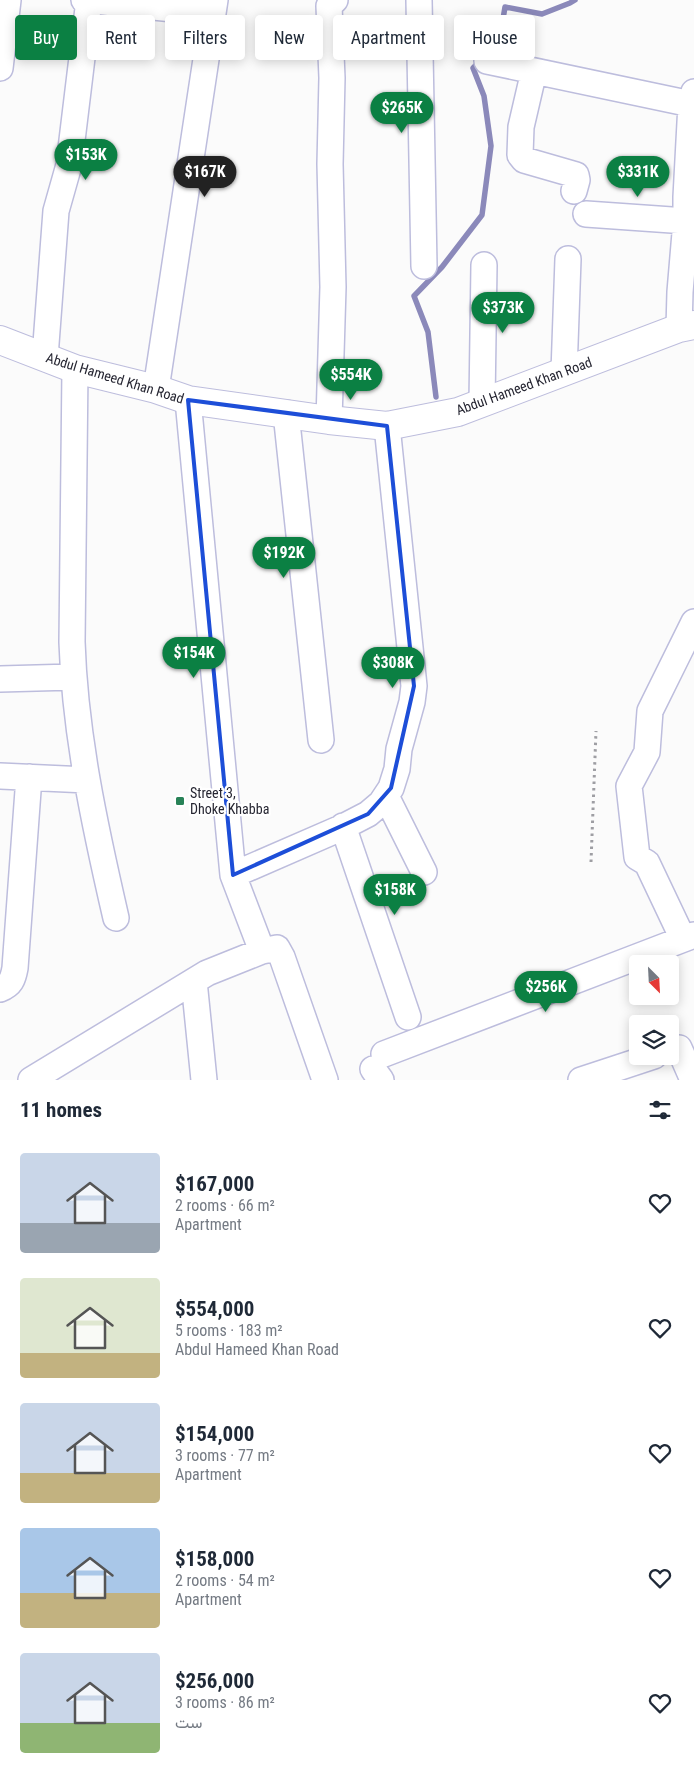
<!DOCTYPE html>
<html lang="en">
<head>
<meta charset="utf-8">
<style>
  body { margin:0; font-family:"Roboto Condensed",Vazirmatn,sans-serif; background:#f6f6f7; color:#1f2937; height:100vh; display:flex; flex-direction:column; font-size:19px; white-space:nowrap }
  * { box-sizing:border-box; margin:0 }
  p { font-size:16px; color:#747a83 }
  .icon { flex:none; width:28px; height:28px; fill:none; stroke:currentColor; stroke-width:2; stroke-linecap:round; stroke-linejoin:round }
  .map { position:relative; height:1080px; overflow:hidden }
  .panel { display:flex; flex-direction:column; background:#fff; flex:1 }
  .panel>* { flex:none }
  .top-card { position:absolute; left:15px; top:15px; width:665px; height:45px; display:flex; gap:10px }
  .needle { width:32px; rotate:156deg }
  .tools { position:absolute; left:629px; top:955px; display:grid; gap:10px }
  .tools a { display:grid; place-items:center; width:50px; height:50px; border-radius:5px; background:#fff; box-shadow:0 2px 12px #0003; font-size:25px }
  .price { position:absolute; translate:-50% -42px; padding:0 11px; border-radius:18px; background:#0b8043; color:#fff; font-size:16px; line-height:32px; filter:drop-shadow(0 1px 2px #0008) }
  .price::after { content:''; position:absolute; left:50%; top:30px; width:15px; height:11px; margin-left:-8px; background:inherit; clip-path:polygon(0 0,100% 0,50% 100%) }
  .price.active { background:#222; color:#fff }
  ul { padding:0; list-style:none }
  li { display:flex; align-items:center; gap:15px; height:125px; padding:0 20px }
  li span { display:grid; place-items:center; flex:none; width:140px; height:100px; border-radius:5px; color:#555 }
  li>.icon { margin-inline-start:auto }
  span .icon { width:60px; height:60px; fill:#fffc; stroke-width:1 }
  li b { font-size:21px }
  h2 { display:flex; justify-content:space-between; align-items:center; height:60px; padding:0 20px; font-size:21px }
  .pill { padding:0 18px; border-radius:5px; background:#fff; box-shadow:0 2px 12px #0003; font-size:18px; line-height:45px }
  .pill.active { background:#0b8043; color:#fff }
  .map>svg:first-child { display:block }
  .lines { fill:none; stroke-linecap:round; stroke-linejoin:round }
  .stream { stroke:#8b89ba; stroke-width:5.5 }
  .minor-casing { stroke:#bdbddd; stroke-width:28 }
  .major-casing { stroke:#bdbddd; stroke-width:30 }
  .path { stroke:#9e9ea3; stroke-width:3; stroke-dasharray:2.5 4; stroke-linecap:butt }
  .minor { stroke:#fff; stroke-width:25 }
  .major { stroke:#fff; stroke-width:28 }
  .marked { fill:none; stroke:#1d4ed8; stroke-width:4; stroke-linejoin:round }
  .poi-dot { fill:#288257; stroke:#fff; stroke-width:2 }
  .labels { text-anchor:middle; stroke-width:4.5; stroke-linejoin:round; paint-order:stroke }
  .street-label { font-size:14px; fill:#262632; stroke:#fff }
  .poi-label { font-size:14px; fill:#262632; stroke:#fff; text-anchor:start }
</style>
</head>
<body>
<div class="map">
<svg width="694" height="1080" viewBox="0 0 694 1080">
  <rect width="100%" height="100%" fill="#fbfbfb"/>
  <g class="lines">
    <path class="stream" d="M486 53 500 37 505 7 542 14 570 3 575 0
      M436 397 428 332 414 296 442 267 482 215 491 146 484 96 473 68 480 61"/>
    <defs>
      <path id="minor" d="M84 0 213 13
        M419 0 424 266
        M487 61 691 104
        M0 68 8 0
        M534 71 521 127 520 155 524 160 576 175 577 180 574 191
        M586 214 686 221
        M679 328 680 292 686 221V197L691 104 694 92
        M45 357 56 211 69 165 89 0
        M75 369 72 642C75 735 95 827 116 918
        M564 372 568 259
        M156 389 215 0
        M188 400 233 875 262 951
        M482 403 484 265
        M286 413 321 740
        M329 420 333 287 330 164 332 78 329 6 335 0
        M0 679 73 677
        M0 776 87 780
        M386 796 424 872
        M343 826 408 1017
        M233 875 341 828 368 814 381 803 391 788 397 769 399 749 412 702 414 686 387 426
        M683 939 647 863 637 857 629 786 647 752 650 711 694 622
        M194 981 204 1080
        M0 989C11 985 13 979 15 968L29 777
        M679 1048 693 1080
        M384 1054 694 935
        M373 1069 381 1080
        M31 1080 207 973 262 951 277 948 282 957 325 1080
        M581 1080 654 1056"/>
      <path id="major" d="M0 340 75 369 156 389 188 400 329 420 387 426 458 412 679 328 694 325"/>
    </defs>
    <use href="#minor" class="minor-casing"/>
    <use href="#major" class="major-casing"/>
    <path class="path" d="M591 862 596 731"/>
    <use href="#minor" class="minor"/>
    <use href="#major" class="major"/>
  </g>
  <path class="marked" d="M188 400 387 426 414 686 391 788 368 814 233 875Z"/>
  <rect class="poi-dot" x="175" y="796" width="10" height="10" rx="2.5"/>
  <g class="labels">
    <g class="street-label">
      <text transform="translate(115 378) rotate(17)" y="5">Abdul Hameed Khan Road</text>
      <text transform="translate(524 386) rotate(-20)" y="5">Abdul Hameed Khan Road</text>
    </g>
    <g class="poi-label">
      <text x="190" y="798">Street 3,<tspan x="190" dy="16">Dhoke Khabba</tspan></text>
    </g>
  </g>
</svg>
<div class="tools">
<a><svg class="needle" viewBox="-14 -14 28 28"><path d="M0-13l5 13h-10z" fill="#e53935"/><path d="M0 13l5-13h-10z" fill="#747a83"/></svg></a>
<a><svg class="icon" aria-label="layers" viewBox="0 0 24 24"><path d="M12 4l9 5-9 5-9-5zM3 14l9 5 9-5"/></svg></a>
</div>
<b class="price" style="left:402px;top:134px">$265K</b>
<b class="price" style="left:86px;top:181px">$153K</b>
<b class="price active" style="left:205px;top:198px">$167K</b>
<b class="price" style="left:638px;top:198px">$331K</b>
<b class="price" style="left:503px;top:334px">$373K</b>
<b class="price" style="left:351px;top:401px">$554K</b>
<b class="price" style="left:284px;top:579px">$192K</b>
<b class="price" style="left:194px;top:679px">$154K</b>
<b class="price" style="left:393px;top:689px">$308K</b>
<b class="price" style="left:395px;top:916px">$158K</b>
<b class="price" style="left:546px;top:1013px">$256K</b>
<div class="top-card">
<a class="pill active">Buy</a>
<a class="pill">Rent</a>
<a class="pill">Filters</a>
<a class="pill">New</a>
<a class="pill">Apartment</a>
<a class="pill">House</a>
</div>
</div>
<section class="panel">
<h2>11 homes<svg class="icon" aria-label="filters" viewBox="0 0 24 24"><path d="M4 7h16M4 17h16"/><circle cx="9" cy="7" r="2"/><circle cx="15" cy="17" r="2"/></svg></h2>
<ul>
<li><span style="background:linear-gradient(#c9d6e8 70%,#9aa5b1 0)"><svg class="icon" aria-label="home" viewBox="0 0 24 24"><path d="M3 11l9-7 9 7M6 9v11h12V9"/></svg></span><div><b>$167,000</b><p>2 rooms · 66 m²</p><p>Apartment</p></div><svg class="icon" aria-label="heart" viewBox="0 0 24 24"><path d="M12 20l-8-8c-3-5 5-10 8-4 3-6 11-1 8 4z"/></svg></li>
<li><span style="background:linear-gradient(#dfe7d0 75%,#c2b280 0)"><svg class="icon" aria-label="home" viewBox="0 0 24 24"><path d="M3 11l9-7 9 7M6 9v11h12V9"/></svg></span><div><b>$554,000</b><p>5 rooms · 183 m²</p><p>Abdul Hameed Khan Road</p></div><svg class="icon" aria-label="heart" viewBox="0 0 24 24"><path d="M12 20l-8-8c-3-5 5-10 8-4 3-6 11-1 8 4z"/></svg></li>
<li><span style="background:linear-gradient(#c9d6e8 70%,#c2b280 0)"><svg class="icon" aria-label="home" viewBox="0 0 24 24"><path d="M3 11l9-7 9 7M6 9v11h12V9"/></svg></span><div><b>$154,000</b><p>3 rooms · 77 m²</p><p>Apartment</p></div><svg class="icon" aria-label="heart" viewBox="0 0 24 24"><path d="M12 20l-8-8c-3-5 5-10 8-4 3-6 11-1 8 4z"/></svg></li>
<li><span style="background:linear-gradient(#a9c7e8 65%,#c2b280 0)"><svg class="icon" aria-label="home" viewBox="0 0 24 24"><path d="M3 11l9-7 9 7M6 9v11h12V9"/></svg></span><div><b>$158,000</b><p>2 rooms · 54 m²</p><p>Apartment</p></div><svg class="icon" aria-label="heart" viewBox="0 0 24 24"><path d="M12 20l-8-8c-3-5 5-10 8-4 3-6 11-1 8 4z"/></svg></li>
<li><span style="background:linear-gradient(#c9d6e8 70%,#8fb573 0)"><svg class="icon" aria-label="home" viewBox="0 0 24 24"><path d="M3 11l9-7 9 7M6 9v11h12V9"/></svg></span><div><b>$256,000</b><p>3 rooms · 86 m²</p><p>ست</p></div><svg class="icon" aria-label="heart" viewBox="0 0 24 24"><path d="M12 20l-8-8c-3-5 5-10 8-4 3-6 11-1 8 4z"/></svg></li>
</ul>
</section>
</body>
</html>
